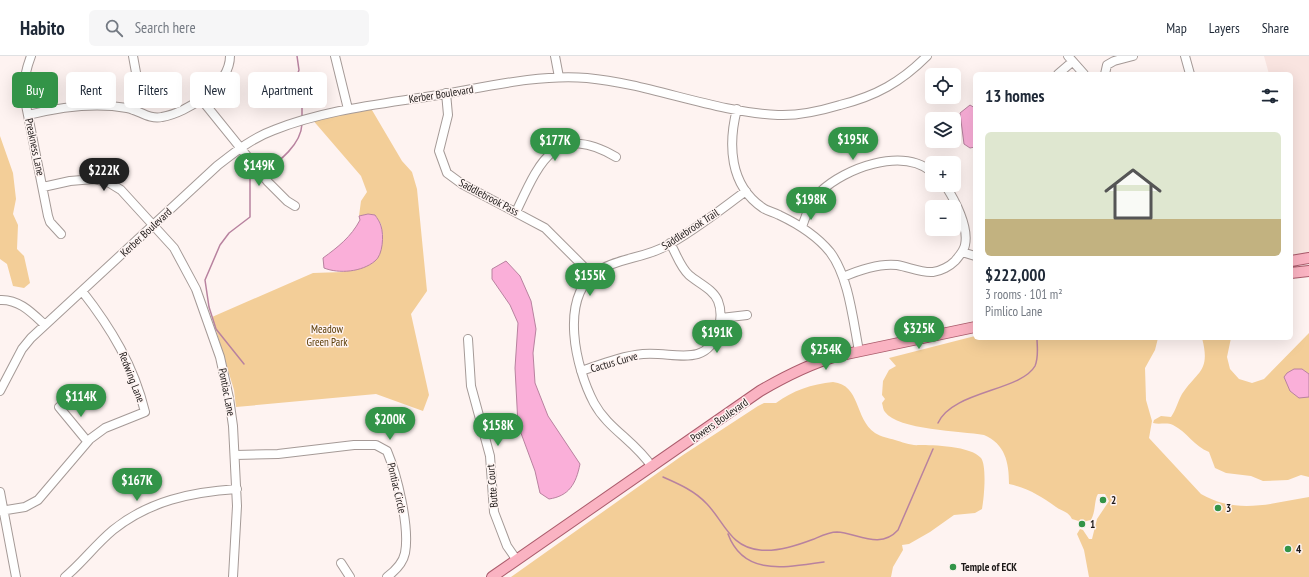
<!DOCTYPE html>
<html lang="en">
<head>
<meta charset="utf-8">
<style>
  body { margin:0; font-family:"PT Sans Narrow",sans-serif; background:#f6f6f7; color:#1f2937; height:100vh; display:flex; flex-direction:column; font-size:15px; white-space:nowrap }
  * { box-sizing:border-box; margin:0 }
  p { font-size:13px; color:#747a83 }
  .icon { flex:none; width:22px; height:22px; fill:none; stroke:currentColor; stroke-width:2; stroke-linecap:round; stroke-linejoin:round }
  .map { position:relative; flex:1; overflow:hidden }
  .panel { position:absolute; left:973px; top:16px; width:320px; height:268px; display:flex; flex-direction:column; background:#fff; border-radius:6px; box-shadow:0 4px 16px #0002 }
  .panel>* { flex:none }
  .guide { position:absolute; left:12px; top:16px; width:380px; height:36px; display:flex; gap:8px }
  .tools { position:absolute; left:925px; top:12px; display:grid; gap:8px }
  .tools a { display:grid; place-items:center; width:36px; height:36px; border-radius:6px; background:#fff; box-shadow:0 4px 16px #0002; font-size:20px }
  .price { position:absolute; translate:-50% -34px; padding:0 9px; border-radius:14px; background:#339448; color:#fff; font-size:13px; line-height:26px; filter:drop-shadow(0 1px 2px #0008) }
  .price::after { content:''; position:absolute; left:50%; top:24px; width:12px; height:9px; margin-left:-6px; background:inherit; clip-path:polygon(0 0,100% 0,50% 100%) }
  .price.on { background:#222; color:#fff }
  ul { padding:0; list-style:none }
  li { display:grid; align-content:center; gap:8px; height:212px; padding:0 12px }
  li span { display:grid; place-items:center; height:124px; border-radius:6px; color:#555 }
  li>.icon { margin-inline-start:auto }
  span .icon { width:72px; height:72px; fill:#fffc; stroke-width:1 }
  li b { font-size:17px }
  h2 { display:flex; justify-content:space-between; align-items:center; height:48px; padding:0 12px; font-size:17px }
  .chip { padding:0 14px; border-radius:6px; background:#fff; box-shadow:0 4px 16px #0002; font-size:14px; line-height:36px }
  .chip.on { background:#339448; color:#fff }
  header { display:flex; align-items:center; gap:24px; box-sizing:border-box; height:56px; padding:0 20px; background:#fff; border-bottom:1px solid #e0e1e3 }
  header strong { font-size:19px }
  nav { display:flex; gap:22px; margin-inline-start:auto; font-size:14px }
  .search { width:280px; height:36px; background:#f6f6f7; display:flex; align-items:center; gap:10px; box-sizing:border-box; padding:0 14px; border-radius:6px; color:#747a83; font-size:15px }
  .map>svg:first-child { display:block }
  .built { fill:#f9e4e0 }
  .green { fill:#f3ce98 }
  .water { fill:#faafd9; stroke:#b8829f }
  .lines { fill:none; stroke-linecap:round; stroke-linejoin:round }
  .stream { stroke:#b8829f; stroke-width:1.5 }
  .minor-casing { stroke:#a59a97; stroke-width:10 }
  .major-casing { stroke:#ab5c6c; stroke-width:12 }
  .minor { stroke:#fff; stroke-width:8 }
  .major { stroke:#fab3c2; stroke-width:10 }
  .poi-dot { fill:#339448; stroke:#fef3f1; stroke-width:1.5 }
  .labels { text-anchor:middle; stroke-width:3; stroke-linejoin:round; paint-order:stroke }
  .street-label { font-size:11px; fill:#1d1918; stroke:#fef3f1 }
  .park-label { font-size:11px; fill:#573900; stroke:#fef3f1 }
  .poi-label { font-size:11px; font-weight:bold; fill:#1d1918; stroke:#fef3f1; text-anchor:start }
</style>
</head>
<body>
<header>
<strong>Habito</strong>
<div class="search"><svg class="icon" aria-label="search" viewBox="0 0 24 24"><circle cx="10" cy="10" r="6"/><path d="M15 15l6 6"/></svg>Search here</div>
<nav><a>Map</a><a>Layers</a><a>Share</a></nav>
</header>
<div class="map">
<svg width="1309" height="521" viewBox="0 0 1309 521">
  <rect width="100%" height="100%" fill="#fef3f1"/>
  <path class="built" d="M1264 0H1309V204L1291 206V18H1269Z"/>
  <path class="green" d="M369 49 402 105 412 116 417 133 427 235 411 258 429 339 423 355 376 338 236 351 234 334 212 261 313 217 343 216 383 181 381 168 375 159 368 158 359 160 361 145 367 136 361 120 311 62Z
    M0 80 13 117 16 143 13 158 18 169 17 193 24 200 30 227 24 232 13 230 7 208 0 203Z
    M1309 277V421L1301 419 1288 424 1263 425 1251 420 1226 417 1215 412 1209 396C1194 390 1187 376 1173 369 1167 366 1159 369 1153 367L1154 364 1161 360 1171 361C1176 354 1178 345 1182 338 1197 315 1211 316 1202 282H1231L1227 301 1230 313 1239 323 1252 327 1264 323Z
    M975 280V282H1158L1155 294 1145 312 1146 344 1152 365 1149 382 1201 438C1237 459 1272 447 1309 441V521H1089L1084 494 1077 478 1080 473 1083 474 1089 483H1092L1097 463 1109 445 1105 438H1098C1094 444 1096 455 1091 464L1082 466 1072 463C1068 455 1063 456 1056 451 1041 440 1027 432 1009 428 1009 406 1005 388 984 379 961 375 898 374 885 356 883 354 883 350 882 347L885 343 882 339 883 325 889 314 896 310 889 302Z
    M833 326C861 329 854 362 875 377 881 381 889 382 895 384 902 386 912 390 919 389 933 389 971 390 981 402 987 410 984 443 982 453L975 457 954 459 930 476 909 488 902 489 903 494 893 511 891 521H511L683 399 758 350 764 347H776C792 335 812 328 833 326Z"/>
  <path class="water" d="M970 49 975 52V91L970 92 964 88 960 57Z
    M368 158 375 159C377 162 380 166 381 170 384 179 383 199 375 205 362 216 339 218 324 212L323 202C338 191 351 181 360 164L359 160Z
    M506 205 520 220 531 245 536 273 533 297 535 327 548 360 580 408C576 428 569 440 549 443L540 437 535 415 518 369 515 312 518 267 510 249 492 223V213Z
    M1294 313H1302L1309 318V341L1299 342 1290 335 1284 321 1287 317Z"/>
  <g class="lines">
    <path class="stream" d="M297 0 299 14 296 22 302 33V62
      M263 115C280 106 301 88 302 68
      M244 308 216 273 209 251 205 224 220 189 229 177 250 161V122L258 118
      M938 367C952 335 1021 335 1035 310 1039 301 1037 291 1037 282
      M663 421C679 428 695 435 707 448 725 467 730 491 760 494 778 496 798 489 814 483 821 480 829 476 837 476 857 477 880 494 898 474L933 393
      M728 478C744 521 786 511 824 506"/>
    <defs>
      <path id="minor" d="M31 0C26 13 23 24 24 39L48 160 50 166 61 178
        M335 0 348 53
        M555 0 559 21
        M1068 0 1084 18
        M1185 0 1190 18
        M1058 18 1072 6
        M1105 18 1107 9 1114 5 1133 0
        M446 37 448 59 439 95 447 117 462 128 545 172 593 220
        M201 43 268 126 287 145 295 150
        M737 53C728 88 729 129 763 152 767 155 774 156 779 159 798 168 817 180 830 196 849 221 853 265 859 295
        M133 54 137 22 133 0
        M28 59C60 51 94 46 127 52 139 54 149 64 162 61 187 57 230 29 230 0
        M43 131 70 125 94 123 108 126 121 134 174 192 196 233 220 301 229 342 233 370 237 450 233 521
        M516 156C539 107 555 65 616 101
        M802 171C806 159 811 144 820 136 845 112 902 91 932 116
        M962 196 975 200
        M843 221C859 214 879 207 897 209 909 211 921 217 933 216 941 215 950 210 955 205 959 200 964 195 965 189 969 171 955 144 945 129
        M0 244C19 243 32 257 45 269
        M721 262 747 259
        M468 283 471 330 490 400 494 456 507 490 516 503
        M581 315C602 308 622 300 643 298 673 295 706 313 718 275 721 265 722 255 718 245 713 233 698 227 689 219 680 211 676 197 670 187
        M0 335 22 293 31 282 217 110C235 96 252 82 274 74 327 53 383 48 438 39 486 31 538 18 587 22 651 28 713 56 778 59 799 60 820 55 840 49 876 40 901 26 927 0
        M59 351 87 385
        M235 399 278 398 354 389H376L387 395C397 419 410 471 405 497 403 507 395 515 387 521
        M652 411C635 385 608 373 594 347 576 313 558 241 598 215 618 202 645 202 666 190 694 175 720 154 746 135
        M0 436 16 521
        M0 455 25 451 38 444 90 383 105 372 145 356C134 310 111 272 82 235
        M341 507 350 521
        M65 521C82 507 95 489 113 474 149 445 191 436 237 433"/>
      <path id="major" d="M1291 205 1309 202
        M1291 217 1309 215
        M492 521 760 335C784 321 809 308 837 300L975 271"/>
    </defs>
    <use href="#minor" class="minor-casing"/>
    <use href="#major" class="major-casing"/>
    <use href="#minor" class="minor"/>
    <use href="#major" class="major"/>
  </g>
  <g class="poi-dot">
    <circle cx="1103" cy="444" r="4"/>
    <circle cx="1218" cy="452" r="4"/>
    <circle cx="1082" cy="468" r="4"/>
    <circle cx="1288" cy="493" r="4"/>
    <circle cx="953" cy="511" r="4"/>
  </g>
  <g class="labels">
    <g class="street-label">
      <text transform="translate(441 38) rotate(-9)" y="4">Kerber Boulevard</text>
      <text transform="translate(35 91) rotate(78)" y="4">Preakness Lane</text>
      <text transform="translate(489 141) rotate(28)" y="4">Saddlebrook Pass</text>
      <text transform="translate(690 173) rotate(-33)" y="4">Saddlebrook Trail</text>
      <text transform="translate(146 176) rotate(-43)" y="4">Kerber Boulevard</text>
      <text transform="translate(614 306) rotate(-16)" y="4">Cactus Curve</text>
      <text transform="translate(132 321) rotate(69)" y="4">Redwing Lane</text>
      <text transform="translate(227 336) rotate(79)" y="4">Pontiac Lane</text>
      <text transform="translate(719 364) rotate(-35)" y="4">Powers Boulevard</text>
      <text transform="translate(492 430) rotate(-95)" y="4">Butte Court</text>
      <text transform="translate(397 432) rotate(77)" y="4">Pontiac Circle</text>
    </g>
    <g class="park-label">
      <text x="327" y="277">Meadow<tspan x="327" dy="13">Green Park</tspan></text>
    </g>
    <g class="poi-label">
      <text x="1111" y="448">2</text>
      <text x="1226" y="456">3</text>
      <text x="1090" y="472">1</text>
      <text x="1296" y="497">4</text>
      <text x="961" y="515">Temple of ECK</text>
    </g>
  </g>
</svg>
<div class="tools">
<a><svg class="icon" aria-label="locate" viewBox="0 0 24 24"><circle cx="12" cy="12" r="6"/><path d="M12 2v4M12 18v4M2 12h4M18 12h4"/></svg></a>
<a><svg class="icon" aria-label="layers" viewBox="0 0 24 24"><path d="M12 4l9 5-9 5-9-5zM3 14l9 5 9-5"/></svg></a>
<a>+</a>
<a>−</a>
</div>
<b class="price" style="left:853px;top:105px">$195K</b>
<b class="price" style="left:555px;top:106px">$177K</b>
<b class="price" style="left:259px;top:131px">$149K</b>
<b class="price on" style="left:104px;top:136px">$222K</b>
<b class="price" style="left:811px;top:165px">$198K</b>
<b class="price" style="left:590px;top:241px">$155K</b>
<b class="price" style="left:919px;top:294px">$325K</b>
<b class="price" style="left:717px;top:298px">$191K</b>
<b class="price" style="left:826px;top:315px">$254K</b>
<b class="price" style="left:81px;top:362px">$114K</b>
<b class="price" style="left:390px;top:385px">$200K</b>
<b class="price" style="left:498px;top:391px">$158K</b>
<b class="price" style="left:137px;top:446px">$167K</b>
<div class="guide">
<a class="chip on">Buy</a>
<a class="chip">Rent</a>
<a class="chip">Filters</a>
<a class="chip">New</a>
<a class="chip">Apartment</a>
</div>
<section class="panel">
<h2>13 homes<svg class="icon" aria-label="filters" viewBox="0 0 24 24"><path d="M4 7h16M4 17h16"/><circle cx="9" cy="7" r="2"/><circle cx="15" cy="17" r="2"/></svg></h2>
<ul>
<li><span style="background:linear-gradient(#dfe7d0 70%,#c2b280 0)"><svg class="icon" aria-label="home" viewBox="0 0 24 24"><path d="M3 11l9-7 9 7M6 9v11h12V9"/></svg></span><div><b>$222,000</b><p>3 rooms · 101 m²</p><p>Pimlico Lane</p></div></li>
</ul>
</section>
</div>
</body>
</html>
